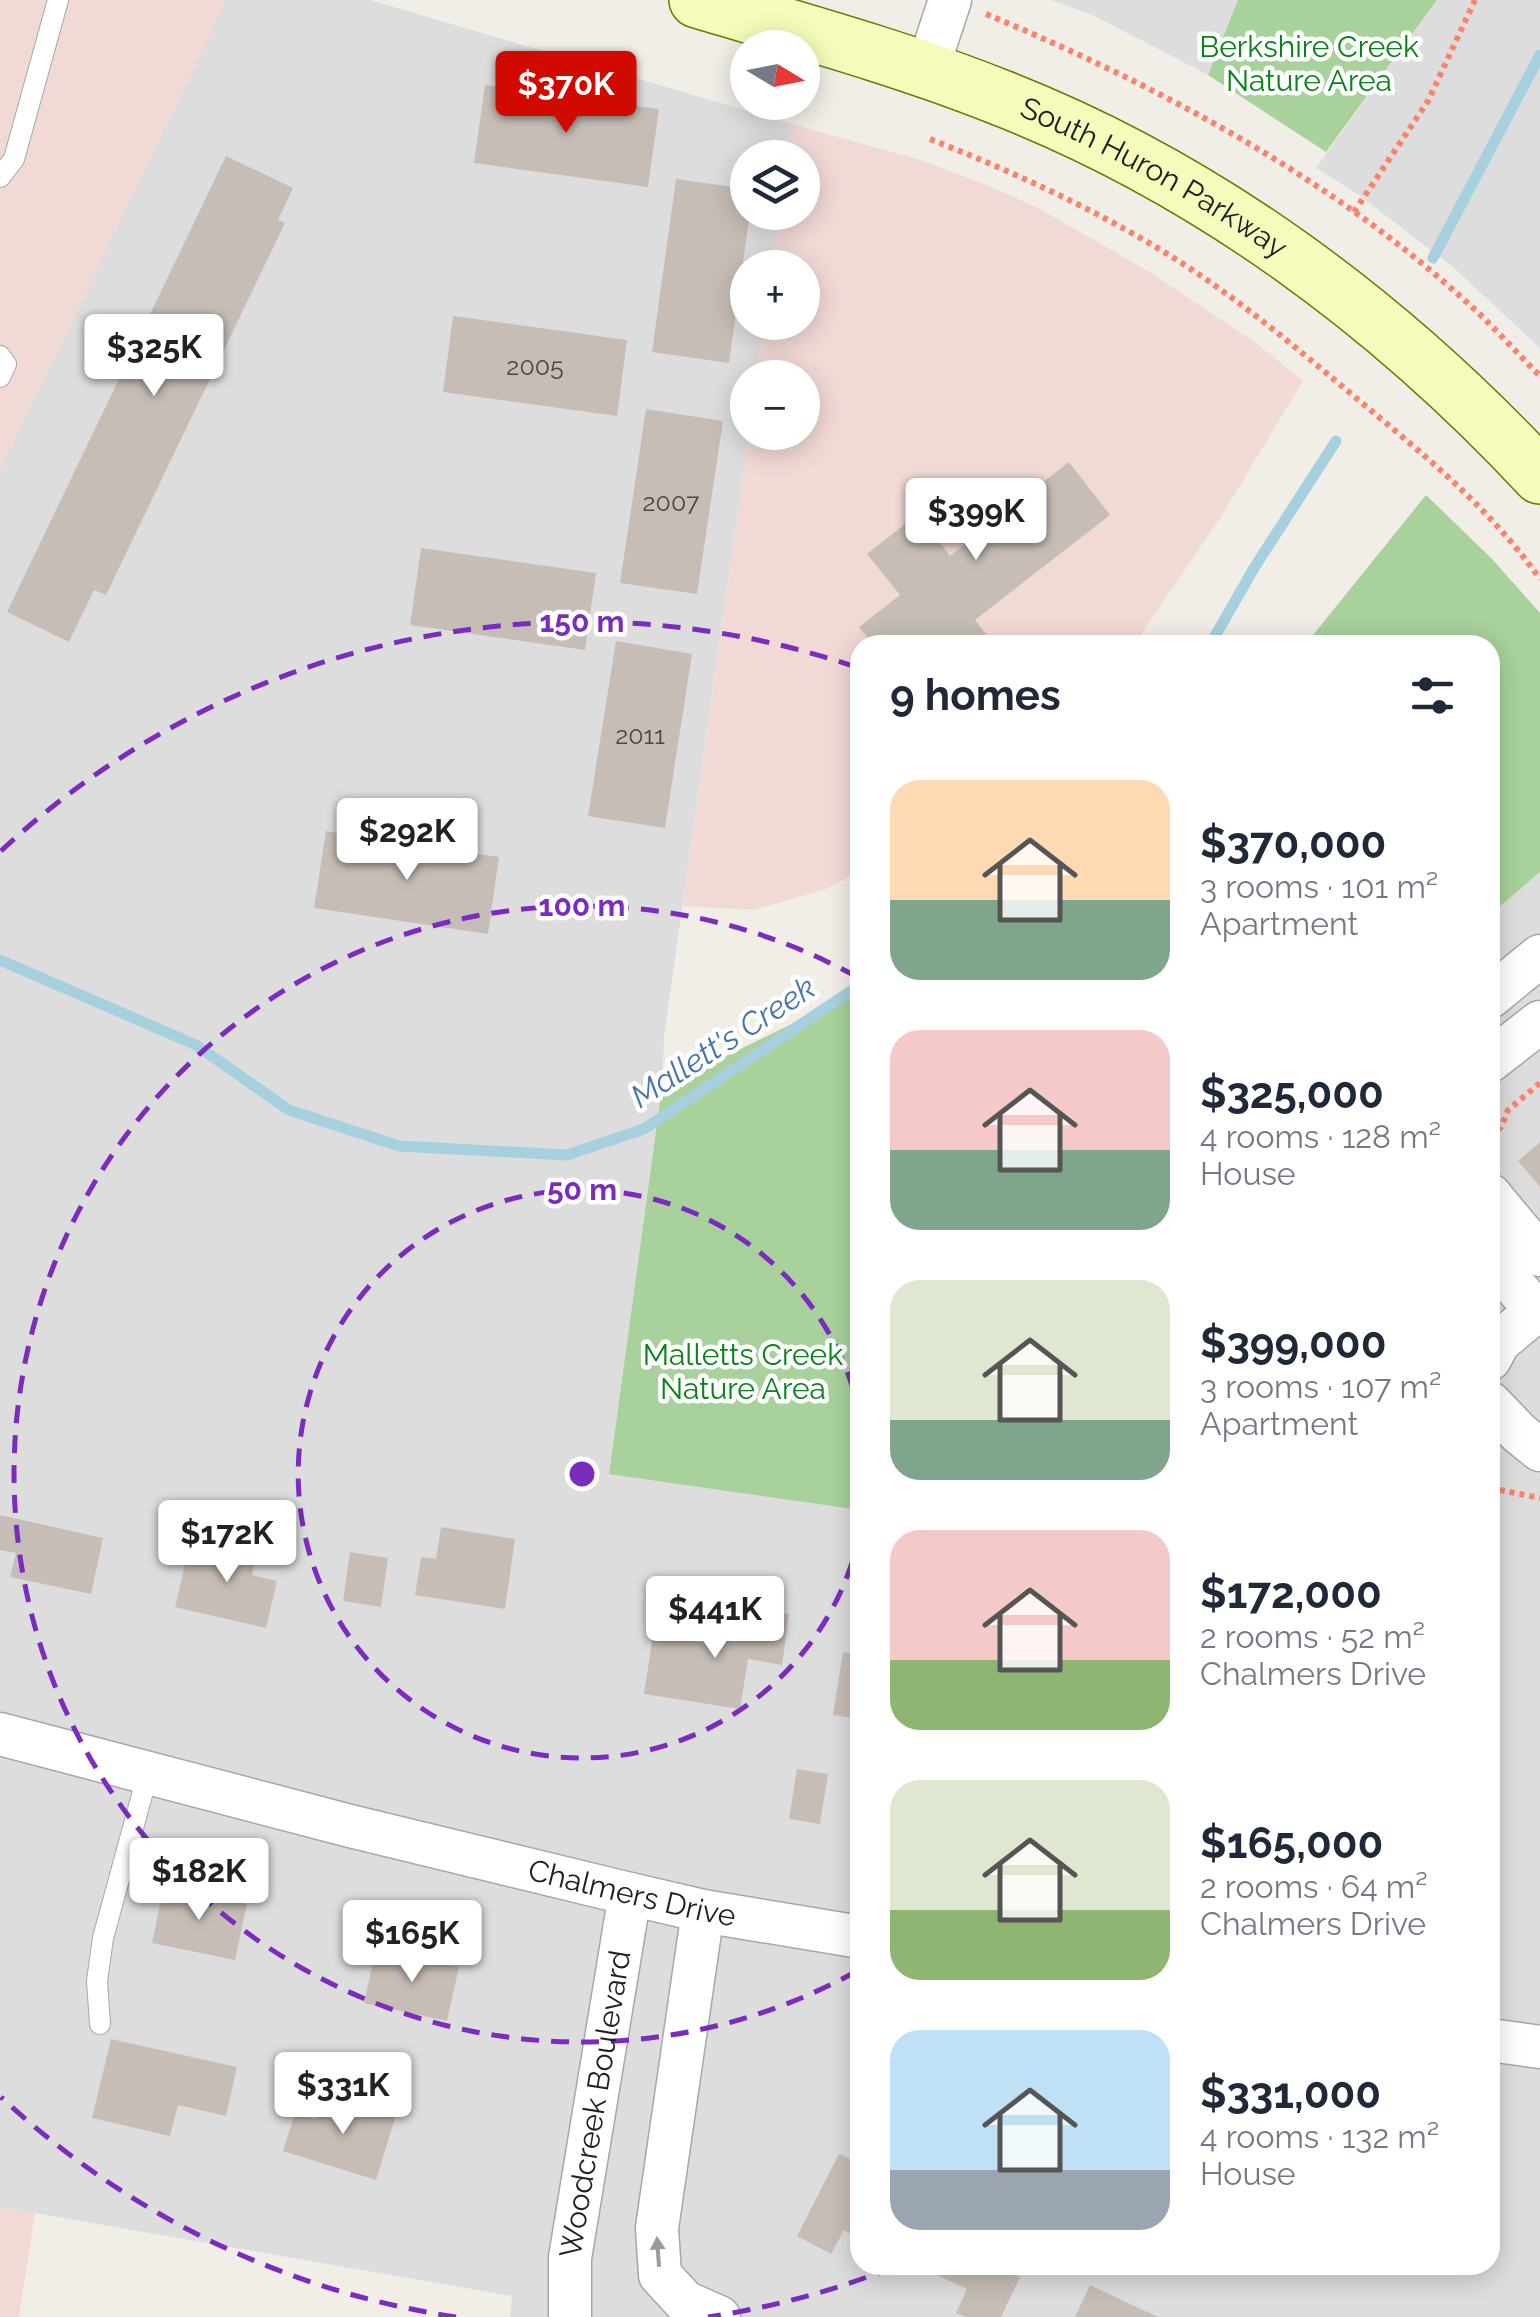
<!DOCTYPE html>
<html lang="en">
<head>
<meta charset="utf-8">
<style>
  body { margin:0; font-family:Raleway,sans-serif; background:#f2f2f3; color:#1f2937; height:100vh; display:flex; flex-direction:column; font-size:38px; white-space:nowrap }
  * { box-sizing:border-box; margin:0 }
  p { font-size:32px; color:#747a83 }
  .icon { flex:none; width:55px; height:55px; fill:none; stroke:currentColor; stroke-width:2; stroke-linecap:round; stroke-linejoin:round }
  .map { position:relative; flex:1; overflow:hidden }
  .panel { position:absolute; left:850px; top:635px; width:650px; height:1640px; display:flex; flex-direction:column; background:#fff; border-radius:30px; box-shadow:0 5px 25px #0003 }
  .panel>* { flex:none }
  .needle { width:65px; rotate:100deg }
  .buttons { position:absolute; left:730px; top:30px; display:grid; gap:20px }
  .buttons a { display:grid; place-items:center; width:90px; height:90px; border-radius:50%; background:#fff; box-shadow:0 5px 25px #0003; font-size:50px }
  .price { position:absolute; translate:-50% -85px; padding:0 22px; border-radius:10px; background:#fff; color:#222; font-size:32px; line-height:65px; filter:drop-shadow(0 2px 5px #0008) }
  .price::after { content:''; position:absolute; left:50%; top:60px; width:30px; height:22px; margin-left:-15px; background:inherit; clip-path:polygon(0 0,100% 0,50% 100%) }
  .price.current { background:#d10a00; color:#fff }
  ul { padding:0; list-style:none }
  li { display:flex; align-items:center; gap:30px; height:250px; padding:0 40px }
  li span { display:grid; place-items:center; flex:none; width:280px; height:200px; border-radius:30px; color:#555 }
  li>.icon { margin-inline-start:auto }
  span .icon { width:120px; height:120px; fill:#fffc; stroke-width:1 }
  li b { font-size:42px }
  h2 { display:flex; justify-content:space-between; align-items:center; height:120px; padding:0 40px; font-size:42px }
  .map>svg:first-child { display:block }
  .residential { fill:#dedddd }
  .commercial { fill:#f1d9d6 }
  .forest { fill:#a8d19b }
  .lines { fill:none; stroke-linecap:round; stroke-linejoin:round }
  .stream { stroke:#a7d0df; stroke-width:11 }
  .building { fill:#c6beb6 }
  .lane-casing { stroke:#a7a7a7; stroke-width:22 }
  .street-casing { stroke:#a7a7a7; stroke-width:45 }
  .secondary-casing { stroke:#697b03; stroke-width:58 }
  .path { stroke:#fc826d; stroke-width:6; stroke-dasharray:5 5; stroke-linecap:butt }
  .lane { stroke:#fff; stroke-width:20 }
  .street { stroke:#fff; stroke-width:42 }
  .secondary { stroke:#f4fbbb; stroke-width:55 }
  .oneway { fill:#9b9b9b }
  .ring { fill:none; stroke:#7b2cbf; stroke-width:5; stroke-dasharray:18 12 }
  .labels { text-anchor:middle; stroke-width:9; stroke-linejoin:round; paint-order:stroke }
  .number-label { font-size:25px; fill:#4a4846 }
  .park-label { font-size:30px; fill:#0a821a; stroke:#fff }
  .street-label { font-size:30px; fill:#202020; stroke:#fff }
  .water-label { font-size:32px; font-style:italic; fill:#4775aa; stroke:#fff }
  .centre { fill:#7b2cbf; stroke:#fff; stroke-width:5 }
  .ring-label { font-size:30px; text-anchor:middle; font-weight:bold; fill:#7b2cbf; stroke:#fff; stroke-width:9; stroke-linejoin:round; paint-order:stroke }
</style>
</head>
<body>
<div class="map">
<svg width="1540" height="2317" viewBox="0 0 1540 2317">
  <rect width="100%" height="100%" fill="#f1eee7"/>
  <path class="residential" d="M226 0H370L792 124 787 157 748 158V212L780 213 772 267 748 268V322L764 323 757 377 748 378 749 433 664 1037 662 1087 609 1473 860 1510V2265H1490V915L1540 872V2317H510L512 2296 0 2207V469Z
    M1051 0H1238L1208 75 1093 15Z
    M1437 0H1540V348L1453 267 1359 195 1316 168Z"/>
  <path class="commercial" d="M0 0H226L0 469Z
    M792 124 920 160 987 185 1038 208 1148 271 1256 343 1303 381 1222 515 1134 645H860V871L826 889 754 910 683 906 749 433 802 432V378L757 377 764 323 802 322V268L772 267 780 213 802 212V158L787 157Z
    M0 2207 35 2213 19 2317H0Z"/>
  <path class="forest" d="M1238 0H1437L1326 152 1208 75Z
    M1426 495 1492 559 1540 613V872L1490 915V645H1305Z
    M860 991V1510L609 1474 662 1087Z"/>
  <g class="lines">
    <path class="stream" d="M1433 258 1540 55
      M1210 645 1254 568 1336 441
      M0 960 196 1045 289 1110 399 1146 567 1155 644 1129 860 985"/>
  </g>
  <path class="building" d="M485 85 659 109 648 187 474 163Z
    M226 156 293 188 278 220 285 223 106 595 94 590 69 642 7 612Z
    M676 179 748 189 750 212 729 363 652 352Z
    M453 316 627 340 617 416 443 392Z
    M646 409 723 421 697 594 620 583Z
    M1069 462 1110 515 975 620 992 642 989 645H873L859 627 900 595 867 554 918 514 950 556 970 540 946 510 968 493 991 523Z
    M421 548 596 573 585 650 410 625Z
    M616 641 692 654 665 828 588 816Z
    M326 831 499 857 488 934 314 908Z
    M1540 1142V1187L1518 1161Z
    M0 1515 103 1538 91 1594 10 1577 16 1553 0 1550Z
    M441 1527 515 1539 505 1609 415 1595 421 1557 436 1559Z
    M211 1536 258 1547 252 1575 277 1581 266 1628 175 1607 186 1560 204 1565Z
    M350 1552 388 1558 381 1607 343 1601Z
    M749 1607 789 1614 782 1665 748 1659 740 1709 644 1694 653 1635 705 1643 707 1630 744 1636Z
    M843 1652 860 1655V1719L833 1715Z
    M797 1769 828 1774 820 1824 789 1819Z
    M164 1886 247 1904 235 1960 152 1943Z
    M376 1949 459 1967 447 2021 364 2003Z
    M111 2039 237 2067 226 2116 178 2105 170 2136 92 2118Z
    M334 2096 396 2115 376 2180 283 2151 295 2113 315 2119 321 2104 330 2107Z
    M839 2154 860 2164V2239L844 2230 831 2254 797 2236Z
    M915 2265H1017L1013 2273 1020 2277 1001 2317H965L956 2313 967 2289Z
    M1090 2285 1158 2317H1075Z"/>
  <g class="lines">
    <defs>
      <path id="lane" d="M0 177 14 159 58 0
        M0 356 6 364 0 377
        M100 2024 97 1981 103 1938 148 1773"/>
      <g id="street">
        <path d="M927 70 950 0"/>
        <path d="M1490 997 1540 956"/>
        <path d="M1490 1061 1540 1022"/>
        <path d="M1490 1195 1540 1255"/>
        <path d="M1490 1257 1536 1311"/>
        <path d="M1490 1359 1499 1342 1540 1308"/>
        <path d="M1490 1403 1519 1433 1540 1450"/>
        <path id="s1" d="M0 1734 350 1826 630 1894 703 1911 860 1937"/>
        <path d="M703 1911 657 2228 660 2275 685 2302 719 2317"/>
        <path d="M1490 2040 1540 2047"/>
        <path id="s2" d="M570 2317V2258L630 1894"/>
      </g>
      <g id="secondary">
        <path id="s3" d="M697 0C798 30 901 58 999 97 1207 178 1389 314 1540 476"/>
      </g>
    </defs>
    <use href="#lane" class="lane-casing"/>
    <use href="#street" class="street-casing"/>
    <use href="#secondary" class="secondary-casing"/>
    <path class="path" d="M986 14C1159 86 1332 178 1471 306 1495 328 1517 353 1540 376
      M930 139C1013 172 1093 208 1169 255 1242 300 1308 358 1374 413 1434 463 1494 514 1540 579
      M1354 212 1428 101 1475 0
      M1490 1137 1501 1127 1508 1110 1540 1083
      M1490 1488 1540 1498"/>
    <use href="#lane" class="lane"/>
    <use href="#street" class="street"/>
    <use href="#secondary" class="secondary"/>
  </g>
  <defs><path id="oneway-solid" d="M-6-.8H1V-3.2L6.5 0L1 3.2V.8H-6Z" transform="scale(2.5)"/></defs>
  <use class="oneway" href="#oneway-solid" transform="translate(658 2252) rotate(-94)"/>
  <g class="ring">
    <path d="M860 1533A284 284 0 1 1 860 1415"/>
    <path d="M857 1971A568 568 0 1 1 857 977"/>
    <path d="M894 2267A852 852 0 0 1 708 2317M456 2317A852 852 0 0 1 1 2097M1 851A852 852 0 0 1 859 668"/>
  </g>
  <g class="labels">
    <g class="number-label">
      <text x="535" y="375">2005</text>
      <text x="671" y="511">2007</text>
      <text x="640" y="744">2011</text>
    </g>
    <g class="park-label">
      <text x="1309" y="57">Berkshire Creek<tspan x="1309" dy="34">Nature Area</tspan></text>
      <text x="743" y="1365">Malletts Creek<tspan x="743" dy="34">Nature Area</tspan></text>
    </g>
    <g class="street-label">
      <text dy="10" stroke="none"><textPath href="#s3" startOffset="492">South Huron Parkway</textPath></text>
      <text dy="10" stroke="none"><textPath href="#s1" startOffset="652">Chalmers Drive</textPath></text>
      <text dy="10" stroke="none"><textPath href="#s2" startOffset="215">Woodcreek Boulevard</textPath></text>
    </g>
    <g class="water-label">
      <text transform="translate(723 1042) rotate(-33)" y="11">Mallett's Creek</text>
    </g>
  </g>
  <circle cx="582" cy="1474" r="15" class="centre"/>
  <g class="ring-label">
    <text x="582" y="632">150 m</text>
    <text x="582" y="916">100 m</text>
    <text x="582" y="1200">50 m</text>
  </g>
</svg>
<div class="buttons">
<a><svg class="needle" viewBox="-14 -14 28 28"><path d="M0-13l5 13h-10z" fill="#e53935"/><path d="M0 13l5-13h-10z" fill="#747a83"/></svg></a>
<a><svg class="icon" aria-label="layers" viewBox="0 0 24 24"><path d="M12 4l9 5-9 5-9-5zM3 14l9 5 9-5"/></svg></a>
<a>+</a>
<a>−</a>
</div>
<b class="price current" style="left:566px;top:136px">$370K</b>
<b class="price" style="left:154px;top:399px">$325K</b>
<b class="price" style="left:976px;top:563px">$399K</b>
<b class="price" style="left:407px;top:883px">$292K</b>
<b class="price" style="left:227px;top:1585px">$172K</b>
<b class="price" style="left:715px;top:1661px">$441K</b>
<b class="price" style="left:199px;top:1923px">$182K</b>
<b class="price" style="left:412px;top:1985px">$165K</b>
<b class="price" style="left:343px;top:2137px">$331K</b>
<section class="panel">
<h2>9 homes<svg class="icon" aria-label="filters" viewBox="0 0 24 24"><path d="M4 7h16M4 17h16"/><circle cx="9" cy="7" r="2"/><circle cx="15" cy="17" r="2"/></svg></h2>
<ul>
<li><span style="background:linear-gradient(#ffd9b3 60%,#7fa58c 0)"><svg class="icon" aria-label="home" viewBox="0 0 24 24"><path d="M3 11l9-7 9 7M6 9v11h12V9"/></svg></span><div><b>$370,000</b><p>3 rooms · 101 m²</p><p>Apartment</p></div></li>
<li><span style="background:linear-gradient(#f6c9c9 60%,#7fa58c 0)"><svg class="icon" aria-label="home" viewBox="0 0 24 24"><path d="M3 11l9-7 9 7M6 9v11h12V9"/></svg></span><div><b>$325,000</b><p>4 rooms · 128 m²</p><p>House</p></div></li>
<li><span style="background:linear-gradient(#dfe7d0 70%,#7fa58c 0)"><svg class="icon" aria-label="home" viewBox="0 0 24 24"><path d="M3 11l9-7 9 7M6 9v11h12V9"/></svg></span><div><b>$399,000</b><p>3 rooms · 107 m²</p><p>Apartment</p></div></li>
<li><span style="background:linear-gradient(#f6c9c9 65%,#8fb573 0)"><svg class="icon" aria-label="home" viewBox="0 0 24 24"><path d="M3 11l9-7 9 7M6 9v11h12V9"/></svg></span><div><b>$172,000</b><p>2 rooms · 52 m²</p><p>Chalmers Drive</p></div></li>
<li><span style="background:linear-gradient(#dfe7d0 65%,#8fb573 0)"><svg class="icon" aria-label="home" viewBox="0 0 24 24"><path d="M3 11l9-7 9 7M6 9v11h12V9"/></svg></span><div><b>$165,000</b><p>2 rooms · 64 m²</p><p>Chalmers Drive</p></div></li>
<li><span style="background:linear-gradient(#bfe0f5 70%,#9aa5b1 0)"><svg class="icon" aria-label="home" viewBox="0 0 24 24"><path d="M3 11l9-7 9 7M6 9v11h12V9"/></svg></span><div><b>$331,000</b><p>4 rooms · 132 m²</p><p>House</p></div></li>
</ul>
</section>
</div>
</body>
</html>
